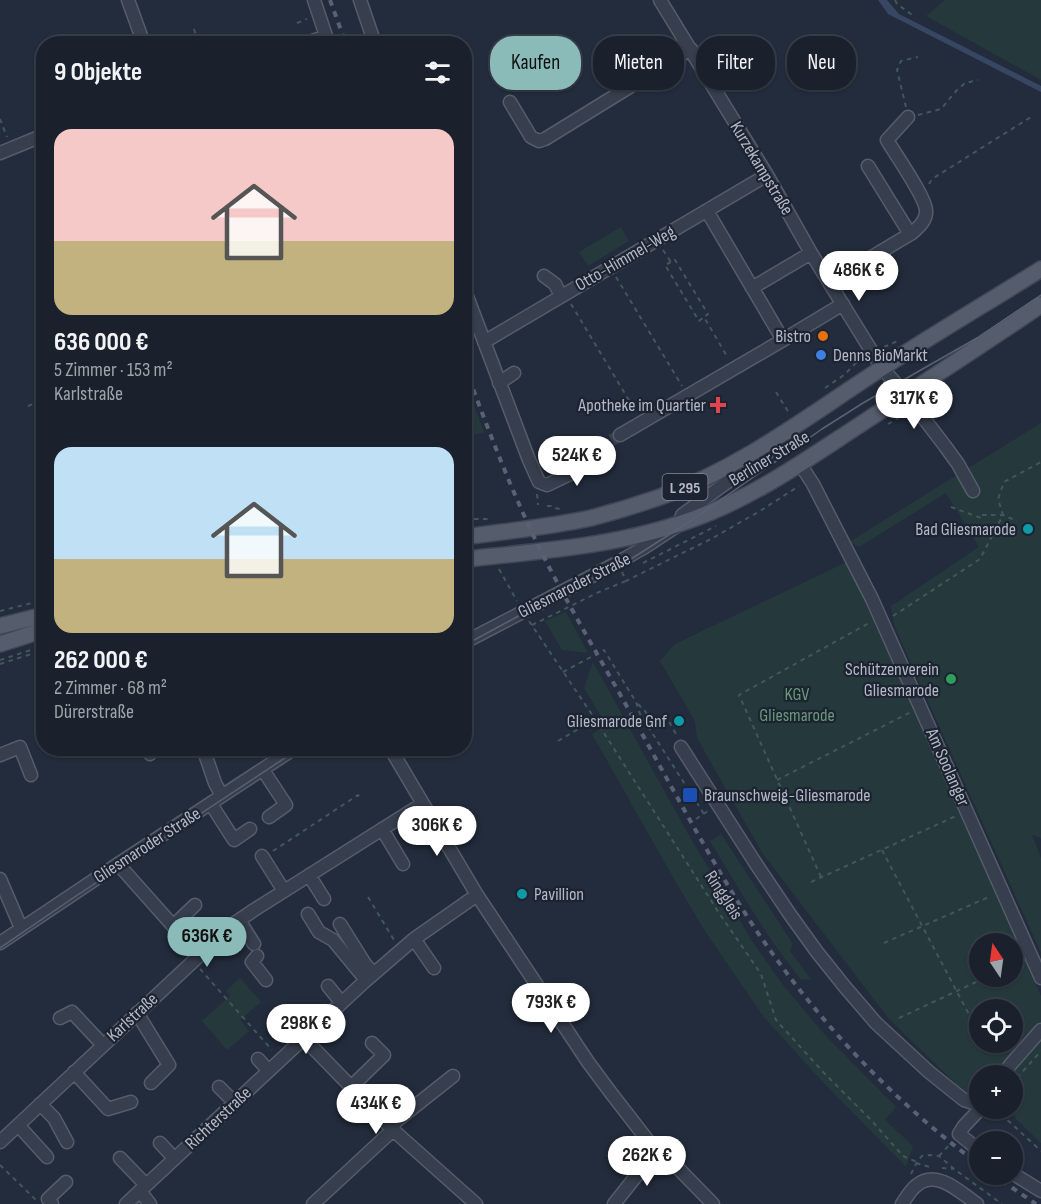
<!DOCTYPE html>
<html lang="de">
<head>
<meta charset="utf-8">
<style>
  body { margin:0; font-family:"Sofia Sans Condensed",sans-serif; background:#232935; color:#f1f3f6; height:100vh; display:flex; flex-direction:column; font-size:22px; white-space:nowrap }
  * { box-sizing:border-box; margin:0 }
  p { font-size:20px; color:#9fa3aa }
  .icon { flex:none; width:33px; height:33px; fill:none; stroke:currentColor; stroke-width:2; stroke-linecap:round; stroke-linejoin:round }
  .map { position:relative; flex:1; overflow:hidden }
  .drawer { position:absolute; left:36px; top:36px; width:436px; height:720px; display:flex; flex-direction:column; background:#1a212d; border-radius:24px; box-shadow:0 2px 4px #0004,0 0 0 2px #383e49 }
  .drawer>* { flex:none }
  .guide { position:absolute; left:490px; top:36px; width:460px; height:54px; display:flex; gap:12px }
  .needle { width:39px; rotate:347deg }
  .buttons { position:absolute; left:969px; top:933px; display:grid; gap:12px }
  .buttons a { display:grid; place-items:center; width:54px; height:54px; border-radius:50%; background:#1a212d; box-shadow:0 2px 4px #0004,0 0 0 2px #383e49; font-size:30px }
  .price { position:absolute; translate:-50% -51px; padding:0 14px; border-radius:21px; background:#fff; color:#222; font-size:20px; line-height:39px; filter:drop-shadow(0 2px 3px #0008) }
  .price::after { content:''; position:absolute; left:50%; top:36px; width:18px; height:14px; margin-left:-9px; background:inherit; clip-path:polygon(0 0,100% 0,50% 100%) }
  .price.on { background:#8bbbb9; color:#111 }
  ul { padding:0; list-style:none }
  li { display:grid; align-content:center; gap:12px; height:318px; padding:0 18px }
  li span { display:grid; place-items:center; height:186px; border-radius:18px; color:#555 }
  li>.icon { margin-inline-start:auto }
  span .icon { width:108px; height:108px; fill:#fffc; stroke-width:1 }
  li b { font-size:26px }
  h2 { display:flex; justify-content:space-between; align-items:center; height:72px; padding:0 18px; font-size:26px }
  .chip { padding:0 21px; border-radius:24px; background:#1a212d; box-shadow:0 2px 4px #0004,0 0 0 2px #383e49; font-size:21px; line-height:54px }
  .chip.on { background:#8bbbb9; color:#111 }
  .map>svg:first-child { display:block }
  .green { fill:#25393d; fill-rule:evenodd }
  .water { fill:#374663 }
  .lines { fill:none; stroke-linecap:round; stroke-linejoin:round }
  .minor-tunnel { stroke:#394151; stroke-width:12; stroke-dasharray:12 6; stroke-linecap:butt }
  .minor-casing { stroke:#555c6a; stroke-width:15 }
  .major-casing { stroke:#404755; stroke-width:18 }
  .path { stroke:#43565b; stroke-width:2; stroke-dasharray:4.5 4.5; stroke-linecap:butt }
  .minor { stroke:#373e4d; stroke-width:12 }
  .major { stroke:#555d6d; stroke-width:15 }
  .tram { stroke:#596274; stroke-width:1.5 }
  .rail { stroke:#596274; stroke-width:4; stroke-dasharray:6 6; stroke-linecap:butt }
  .food-dot { fill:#e8710a; stroke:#1c2331; stroke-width:2 }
  .shop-dot { fill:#3f7fe0; stroke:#1c2331; stroke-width:2 }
  .health-dot { fill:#e0444e; stroke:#1c2331; stroke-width:2 }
  .culture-dot { fill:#0f9aa8; stroke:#1c2331; stroke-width:2 }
  .leisure-dot { fill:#2e9e5b; stroke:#1c2331; stroke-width:2 }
  .transit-dot { fill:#1a4fb4; stroke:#1c2331; stroke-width:2 }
  .labels { text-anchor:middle; stroke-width:4.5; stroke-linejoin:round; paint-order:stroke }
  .shield { fill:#1c2331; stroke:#868c9b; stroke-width:1.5 }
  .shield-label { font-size:16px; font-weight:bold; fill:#b3b9c8 }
  .street-label { font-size:18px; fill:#b3b9c8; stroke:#1c2331 }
  .poi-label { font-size:18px; fill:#b3b9c8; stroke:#1c2331; text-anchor:end }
  .park-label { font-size:18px; fill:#6a9979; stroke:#1c2331 }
</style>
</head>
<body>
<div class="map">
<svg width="1041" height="1204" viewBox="0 0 1041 1204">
  <rect width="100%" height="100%" fill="#232c3c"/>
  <path class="green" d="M945 0H1041V80L926 16Z
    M621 227 629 241 588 266 579 252Z
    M465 381 484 432 465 438Z
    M1041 423V838L1032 835 1041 858V953L894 625 891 606 979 547 946 493 859 547 849 542Z
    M847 562 1041 996V1143L1016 1119 1010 1109 1012 1108V1076H980L979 1106 889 1019 763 854 697 738 695 721 660 661 675 644ZM980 944H1012V976H980ZM980 1010H1012V1042H980Z
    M566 612 588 653 562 650 545 621Z
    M593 662 688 834 752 941 783 985 825 1035 896 1107 885 1120 913 1146 906 1167 818 1077 763 1016 703 928 674 879 592 734 604 727 602 718 584 688Z
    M721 834 793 944 790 951 811 979 801 980 774 944 748 904 710 841Z
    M240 978 261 1002 240 1020 249 1031 227 1050 202 1021 230 996 226 991Z"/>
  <path class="water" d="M878 0H887L899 14 1041 86V92L888 14Z"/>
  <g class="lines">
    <path class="minor-tunnel" d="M581 459 620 435"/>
    <defs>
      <path id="minor" d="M128 0 144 44
        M360 0 375 44
        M660 0 767 175 811 253 882 368 906 395 945 446 958 464 973 491
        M304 44 326 36 314 0
        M510 102 531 137 539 141 545 139 691 49
        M0 153 44 135
        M868 166 910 234
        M707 211 783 340 843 304
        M544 276 555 284 561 296
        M830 282 912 233C919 227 927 220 926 210 925 196 895 154 887 140L908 117
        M752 288 811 253
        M465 291 529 460 539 482 547 485 572 473 581 459
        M484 342 767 175
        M499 383 514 373
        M620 435 783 340
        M800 464 813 484 872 599 1041 978
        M465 642 615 564 645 547 680 524 682 515 766 454 782 440
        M681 747 756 864 791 916 817 952 845 987 876 1023 929 1072 964 1100 980 1105
        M149 748 150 754
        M203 748 215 783 222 796
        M390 748 477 895 588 1062 611 1093 656 1151 671 1161 713 1204
        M0 755 20 747 31 775
        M263 770 286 805 269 817
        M211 804 234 840 250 829
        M382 829 403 864
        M262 856 284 891
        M118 864 199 955
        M309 875 324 899
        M0 879 21 928
        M308 914 319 932 333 940 366 980
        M239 920 254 944
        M340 924 365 964 373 973
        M173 926 195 905
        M414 939 434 968
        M0 943 118 864 295 748
        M257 956 252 962 266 980
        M328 986 341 1002
        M137 1013 169 1065 151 1083
        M60 1018 72 1012 103 1045
        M289 1023 393 1130 476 1204
        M258 1059 268 1070
        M74 1072 108 1109 131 1102
        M1002 1076 1011 1064 1041 1030
        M219 1087 234 1102
        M351 1087 384 1055 372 1043
        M40 1104 54 1118 67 1142
        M18 1125 47 1157
        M0 1142 232 925 254 910 422 804
        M160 1143 174 1158
        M980 1151 959 1134 964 1126 981 1108
        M120 1158 146 1185
        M1012 1173 1041 1191
        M140 1191 150 1204
        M52 1204 48 1199 66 1182
        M126 1204 363 983 414 939 477 895
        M313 1204 393 1130 395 1122 453 1076
        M614 1204 656 1151
        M902 1204C906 1198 911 1189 917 1185 937 1169 960 1192 977 1204"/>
      <path id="major" d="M465 537C507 531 549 527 591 518 614 512 637 505 660 497 741 468 808 416 879 370 932 335 987 303 1041 269
        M465 559C542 551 620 546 693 519 752 498 803 462 855 428 917 387 979 347 1041 305
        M0 626 44 615
        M0 644 44 630"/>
    </defs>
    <use href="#minor" class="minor-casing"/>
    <use href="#major" class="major-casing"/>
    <path class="path" d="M895 0 897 4 915 17
      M297 23 307 19
      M194 29 199 44
      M906 107 897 70 901 61 918 57
      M918 115 941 109 957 90 965 83 978 80
      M0 119 7 137
      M929 184 932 179 1031 117
      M44 248 39 250 44 264
      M663 250 671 262 675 260 708 314 704 317 728 358
      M671 262 665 265 699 321 704 317
      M616 277 682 386
      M571 304 636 412
      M884 347 898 341
      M825 388 844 375 856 363 863 359
      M776 392 789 413
      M28 406 44 400
      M888 424 907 413
      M537 494 538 505
      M547 506H552L554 508 561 509
      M951 507 981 518
      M982 515H1003L1017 521
      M465 519H489
      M643 563 716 526
      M499 569 517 601
      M622 572 626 581 711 539 760 511 799 486
      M0 611 44 600
      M893 616 980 559 1003 515 998 499 1004 482 1041 462
      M529 621 595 719 717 910 761 974 776 1020 824 1073 871 1120 903 1156 917 1162
      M532 625 599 592 626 581
      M0 660 40 647
      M0 664 44 650
      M563 672 604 650 636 702 640 714 704 814
      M638 704 645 711 657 729 659 728
      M665 714 677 736
      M558 741 595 719
      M305 755 313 748
      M777 780 911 712
      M696 819 708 811
      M882 850 974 1024
      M273 851 358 795 360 798
      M821 877 739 695 869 623
      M811 882 956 816
      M368 897 394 940
      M884 943 991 896
      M1012 965 1021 962
      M200 969 272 1050
      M899 1018 989 976
      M1017 1078 1041 1051
      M993 1110 1001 1114 1041 1151
      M939 1156 951 1143
      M916 1163 930 1167
      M0 1165 36 1200
      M942 1168 954 1169
      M911 1174 917 1162 922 1156 929 1155 939 1156 954 1169 1002 1204"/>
    <use href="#minor" class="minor"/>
    <use href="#major" class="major"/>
    <path class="tram" d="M465 645 524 613 631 559 692 520 822 429 863 403 977 338 1041 295
      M0 948 73 898 300 748"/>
    <path class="rail" d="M330 0 346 44
      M465 367C486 424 508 482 534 537 565 601 602 661 636 723 674 791 710 859 752 924 814 1017 890 1099 980 1165
      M992 1174 1036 1204"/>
  </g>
  <circle class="food-dot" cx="823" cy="336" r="6"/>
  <circle class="shop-dot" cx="821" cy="355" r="6"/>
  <path class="health-dot" d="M715 396h6v6h6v6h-6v6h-6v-6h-6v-6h6z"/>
  <g class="culture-dot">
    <circle cx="1028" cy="529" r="6"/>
    <circle cx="679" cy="721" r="6"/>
    <circle cx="522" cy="894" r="6"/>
  </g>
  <circle class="leisure-dot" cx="951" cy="679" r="6"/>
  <rect class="transit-dot" x="682" y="787" width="16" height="16" rx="3"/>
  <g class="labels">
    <rect class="shield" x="662.5" y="474" width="45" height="26" rx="4.5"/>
    <g class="shield-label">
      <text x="685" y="493">L 295</text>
    </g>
    <g class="street-label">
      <text transform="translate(762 168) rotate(59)" y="6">Kurzekampstraße</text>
      <text transform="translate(625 258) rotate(-30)" y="6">Otto-Himmel-Weg</text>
      <text transform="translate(769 458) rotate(-31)" y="6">Berliner Straße</text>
      <text transform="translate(574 585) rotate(-27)" y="6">Gliesmaroder Straße</text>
      <text transform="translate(948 767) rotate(66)" y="6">Am Soolanger</text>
      <text transform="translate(147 845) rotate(-33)" y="6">Gliesmaroder Straße</text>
      <text transform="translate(724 895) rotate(57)" y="6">Ringgleis</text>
      <text transform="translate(132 1017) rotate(-43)" y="6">Karlstraße</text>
      <text transform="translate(218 1118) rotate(-43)" y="6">Richterstraße</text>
    </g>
    <g class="poi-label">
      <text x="811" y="342">Bistro</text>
      <text x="833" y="361" text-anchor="start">Denns BioMarkt</text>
      <text x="706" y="411">Apotheke im Quartier</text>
      <text x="1016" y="535">Bad Gliesmarode</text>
      <text x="939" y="675">Schützenverein<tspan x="939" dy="21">Gliesmarode</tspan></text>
      <text x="667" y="727">Gliesmarode Gnf</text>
      <text x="704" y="801" text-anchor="start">Braunschweig-Gliesmarode</text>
      <text x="534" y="900" text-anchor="start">Pavillion</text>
    </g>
    <g class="park-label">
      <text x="797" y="700">KGV<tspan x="797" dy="21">Gliesmarode</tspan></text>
    </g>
  </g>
</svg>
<div class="buttons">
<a><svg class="needle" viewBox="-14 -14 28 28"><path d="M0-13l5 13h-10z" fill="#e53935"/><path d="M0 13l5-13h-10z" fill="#9fa3aa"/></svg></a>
<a><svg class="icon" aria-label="locate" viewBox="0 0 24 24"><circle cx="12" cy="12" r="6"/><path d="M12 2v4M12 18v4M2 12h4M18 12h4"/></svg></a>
<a>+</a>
<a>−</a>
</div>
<b class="price" style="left:859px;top:302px">486K €</b>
<b class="price" style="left:914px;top:430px">317K €</b>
<b class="price" style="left:577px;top:487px">524K €</b>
<b class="price" style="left:437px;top:857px">306K €</b>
<b class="price on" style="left:207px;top:968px">636K €</b>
<b class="price" style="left:551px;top:1034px">793K €</b>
<b class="price" style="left:306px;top:1055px">298K €</b>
<b class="price" style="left:376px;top:1135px">434K €</b>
<b class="price" style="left:647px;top:1187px">262K €</b>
<div class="guide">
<a class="chip on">Kaufen</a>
<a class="chip">Mieten</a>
<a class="chip">Filter</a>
<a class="chip">Neu</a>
</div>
<section class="drawer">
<h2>9 Objekte<svg class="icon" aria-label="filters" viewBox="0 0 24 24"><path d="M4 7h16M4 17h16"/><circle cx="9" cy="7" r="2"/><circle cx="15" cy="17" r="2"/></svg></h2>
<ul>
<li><span style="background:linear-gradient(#f6c9c9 60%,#c2b280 0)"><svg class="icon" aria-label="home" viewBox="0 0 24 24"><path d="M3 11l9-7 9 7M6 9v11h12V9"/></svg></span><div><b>636 000 €</b><p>5 Zimmer · 153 m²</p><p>Karlstraße</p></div></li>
<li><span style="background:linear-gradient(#bfe0f5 60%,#c2b280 0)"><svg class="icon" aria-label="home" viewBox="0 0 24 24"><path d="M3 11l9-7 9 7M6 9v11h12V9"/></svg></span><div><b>262 000 €</b><p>2 Zimmer · 68 m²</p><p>Dürerstraße</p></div></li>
</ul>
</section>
</div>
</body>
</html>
